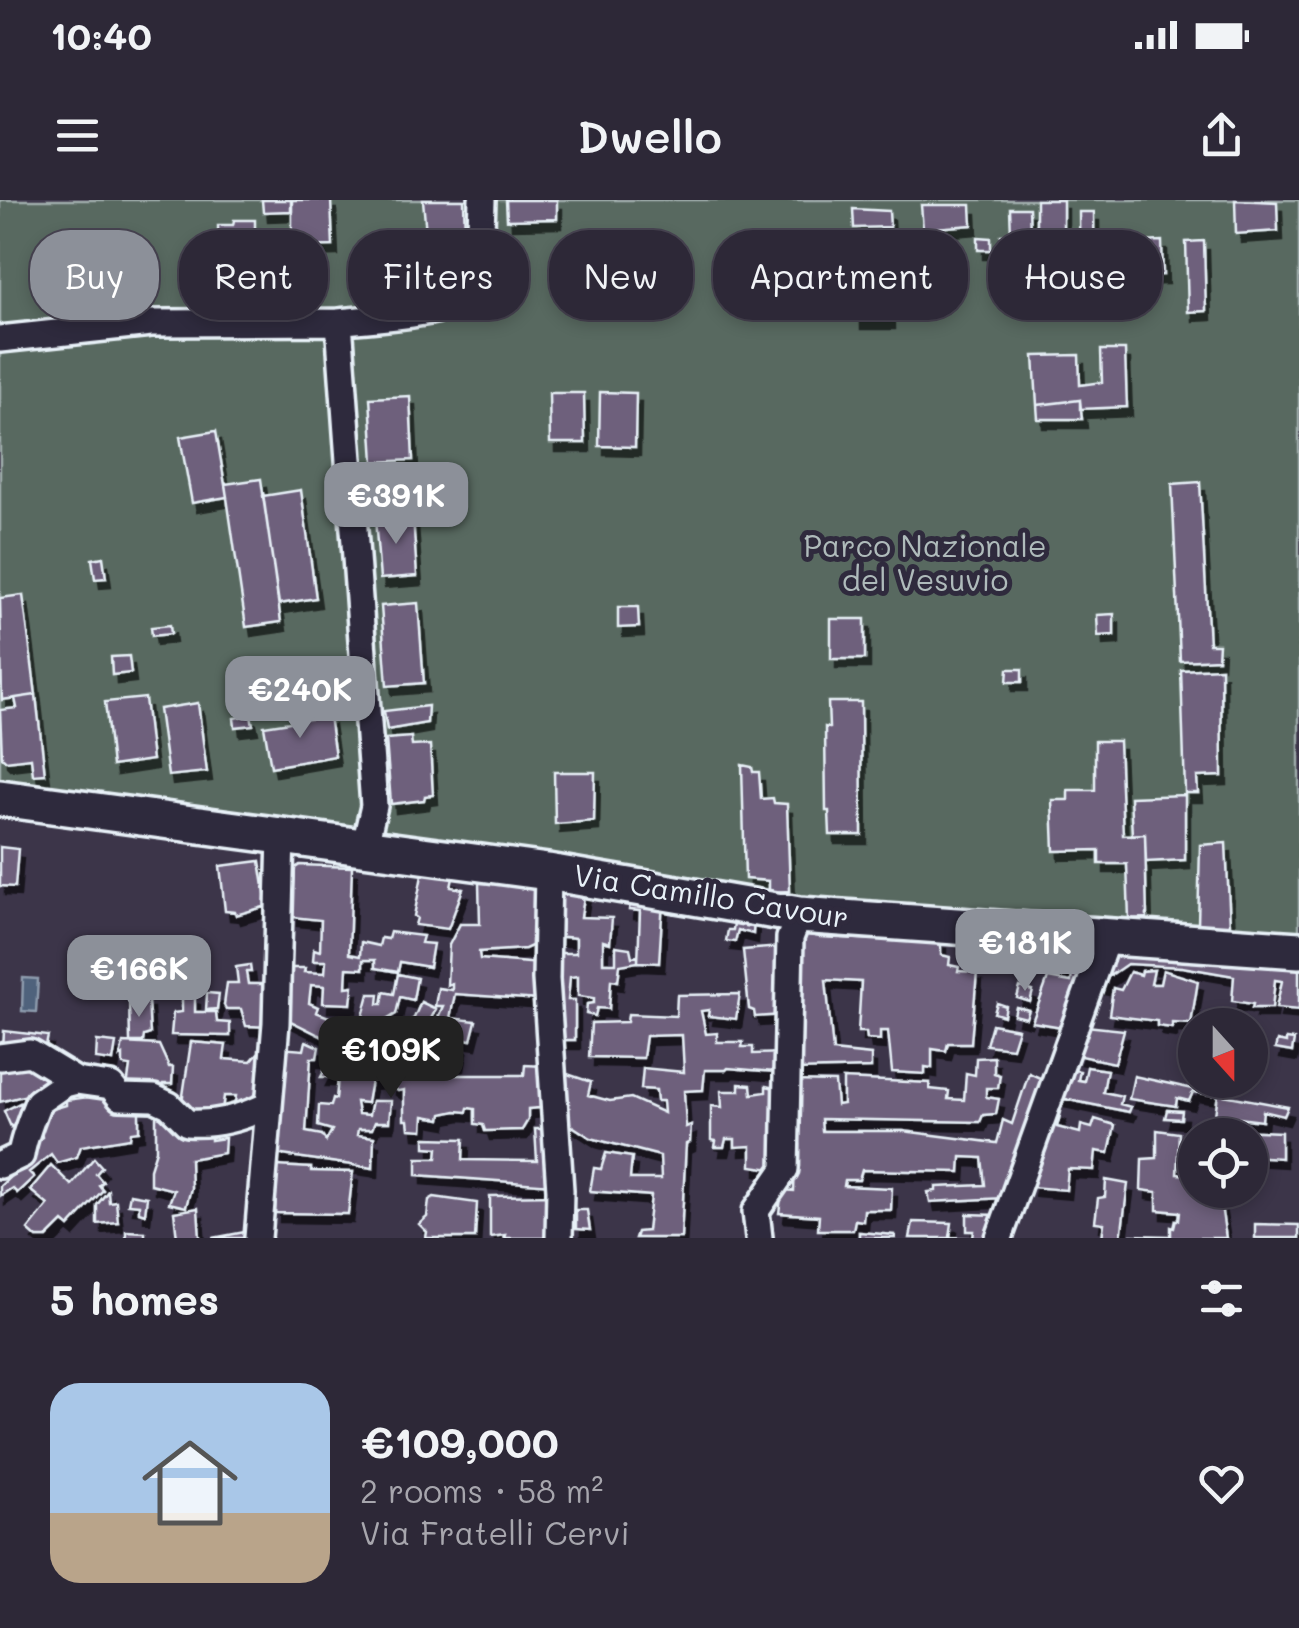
<!DOCTYPE html>
<html lang="en">
<head>
<meta charset="utf-8">
<style>
  body { margin:0; font-family:Mali,sans-serif; background:#35303f; color:#f1f3f6; height:100vh; display:flex; flex-direction:column; font-size:38px; white-space:nowrap }
  * { box-sizing:border-box; margin:0 }
  p { font-size:32px; color:#a7a6ad }
  .icon { flex:none; width:55px; height:55px; fill:none; stroke:currentColor; stroke-width:2; stroke-linecap:round; stroke-linejoin:round }
  .map { position:relative; height:1038px; overflow:hidden }
  .drawer { display:flex; flex-direction:column; background:#2d2837; flex:1 }
  .drawer>* { flex:none }
  .top-card { position:absolute; left:30px; top:30px; width:1240px; height:90px; display:flex; gap:20px }
  .needle { width:65px; rotate:159deg }
  .buttons { position:absolute; left:1178px; top:808px; display:grid; gap:20px }
  .buttons a { display:grid; place-items:center; width:90px; height:90px; border-radius:50%; background:#2d2837; box-shadow:0 5px 15px #0003,0 0 0 2px #484452; font-size:50px }
  .price { position:absolute; translate:-50% -85px; padding:0 22px; border-radius:20px; background:#8c9099; color:#fff; font-size:32px; line-height:65px; filter:drop-shadow(0 2px 5px #0008) }
  .price::after { content:''; position:absolute; left:50%; top:60px; width:30px; height:22px; margin-left:-15px; background:inherit; clip-path:polygon(0 0,100% 0,50% 100%) }
  .price.active { background:#222; color:#fff }
  ul { padding:0; list-style:none }
  li { display:flex; align-items:center; gap:30px; height:250px; padding:0 50px }
  li+li { border-top:2px solid #484452 }
  li span { display:grid; place-items:center; flex:none; width:280px; height:200px; border-radius:30px; color:#555 }
  li>.icon { margin-inline-start:auto }
  span .icon { width:120px; height:120px; fill:#fffc; stroke-width:1 }
  li b { font-size:42px }
  h2 { display:flex; justify-content:space-between; align-items:center; height:120px; padding:0 50px; font-size:42px }
  .tag { padding:0 35px; border-radius:40px; background:#2d2837; box-shadow:0 5px 15px #0003,0 0 0 2px #484452; font-size:35px; line-height:90px }
  .tag.active { background:#8c9099; color:#fff }
  .status { display:flex; justify-content:space-between; align-items:center; height:70px; padding:0 50px; background:#2d2837; direction:ltr }
  .status svg { height:28px; fill:currentColor }
  header { display:flex; justify-content:space-between; align-items:center; height:130px; padding:0 50px; background:#2d2837; font-size:45px; font-weight:600 }
  .map>svg:first-child { display:block }
  .green { fill:#596960; stroke:#a0adac; stroke-width:2.5 }
  .water { fill:#50627b; stroke:#8d9bad; stroke-width:2.5 }
  .building { fill:#6e607b; stroke:#e8f1f8; stroke-width:2.5; filter:url(#shadow) }
  .lines { fill:none; stroke-linecap:round; stroke-linejoin:round }
  .street-casing { stroke:#e8f1f8; stroke-width:32 }
  .secondary-casing { stroke:#e8f1f8; stroke-width:42 }
  .street { stroke:#2f2a3d; stroke-width:25 }
  .secondary { stroke:#2f2a3d; stroke-width:35 }
  .labels { text-anchor:middle; stroke-width:10; stroke-linejoin:round; paint-order:stroke }
  .park-label { font-size:30px; fill:#afbbbb; stroke:#2f2a3d }
  .street-label { font-size:30px; fill:#e8f1f8; stroke:#2f2a3d }
</style>
</head>
<body>
<div class="status"><b>10:40</b><svg viewBox="0 0 49 12"><path d="M0 12V9h3v3zM5 12V6h3v6zM10 12V3h3v9zM15 12V0h3v12zM26 1h20v11H26zM47 4h2v5h-2z"/></svg></div>
<header><svg class="icon" aria-label="menu" viewBox="0 0 24 24"><path d="M4 6h16M4 12h16M4 18h16"/></svg>Dwello<svg class="icon" aria-label="share" viewBox="0 0 24 24"><path d="M12 15V3M7 8l5-5 5 5M5 13v7h14v-7"/></svg></header>
<div class="map">
<svg width="1299" height="1038" viewBox="0 0 1299 1038">
  <defs>
    <filter id="shadow"><feDropShadow dx="5" dy="9" stdDeviation="0" flood-color="#0009"/></filter>
  </defs>
  <rect width="100%" height="100%" fill="#3c3549"/>
  <filter id="ink" filterUnits="userSpaceOnUse"><feTurbulence type="fractalNoise" baseFrequency=".01" numOctaves="2"/><feDisplacementMap in="SourceGraphic" scale="20" xChannelSelector="R" yChannelSelector="G"/><feConvolveMatrix kernelMatrix="1 2 1 2 8 2 1 2 1" color-interpolation-filters="sRGB"/></filter>
  <g filter="url(#ink)">
    <path class="green" d="M0 0H1299V761L0 614Z"/>
    <path class="water" d="M23 778 38 779 36 812 22 811Z"/>
    <path class="building" d="M262 0H291V11L263 12Z
      M292 0H331L333 46 292 47Z
      M423 0H464L466 77 425 79 424 54 428 55Z
      M506 0H557V19L507 20Z
      M1036 0H1063V35H1036Z
      M1235 0 1277 2 1278 31 1236 34Z
      M921 5H971L972 25 923 29Z
      M1010 8H1029L1033 105H1004L1001 35H1011Z
      M853 9 889 11 890 27 854 28Z
      M1079 12H1094L1095 96H1080Z
      M234 20H255V82L246 83 247 87 219 86 218 25H233Z
      M1041 35H1063L1064 105H1041Z
      M978 37 991 38V50H978Z
      M1162 41 1163 75 1121 76 1120 43Z
      M1204 41 1206 111 1188 112 1186 42Z
      M855 48H889L890 120H856Z
      M1101 150H1125L1127 207 1080 209V200L1037 205 1034 156 1079 155 1080 185 1102 182Z
      M600 192 636 193 635 247 599 246Z
      M549 193H584L585 243H550Z
      M410 196 413 260 374 262 370 198Z
      M1080 200 1082 219H1038L1037 205Z
      M216 231 227 297 192 303 180 237Z
      M261 279 281 422 246 427 225 284Z
      M1200 282 1209 444H1219L1218 459 1180 461 1172 284Z
      M301 290 316 398 279 404 263 296Z
      M413 316 417 376 380 379 375 319Z
      M103 357 106 378 95 379 92 359Z
      M23 395 36 495 2 500 0 398Z
      M418 403 424 483 387 486 381 406Z
      M618 407H638L639 427 618 428Z
      M1114 414V435L1098 436 1097 415Z
      M831 419H865V459H831Z
      M170 425 171 434 152 436 151 427Z
      M129 456 131 473 112 475 111 457Z
      M1221 468 1222 576 1197 577 1198 593H1185L1181 470Z
      M1008 469H1022V482H1007Z
      M36 495 45 574 33 575 31 558 6 561 2 557 0 510 17 508 15 498Z
      M145 498 152 560 112 566 105 502Z
      M828 502H861L862 635H830L829 611H826L825 527 829 528Z
      M198 503 207 572 168 576 159 509Z
      M428 506 427 523 387 530 384 511Z
      M251 515 253 525 235 527 234 518Z
      M329 516 335 556 271 567 264 526Z
      M411 537 412 546 430 545 433 595 425 596 424 600 391 604 386 539Z
      M1095 541H1119L1123 635 1145 634 1147 718 1129 719 1127 664H1099V650L1054 651 1052 600H1068V590H1095Z
      M742 565 752 567 753 572H759L761 599 773 598 774 603 787 604 790 691 769 692V681L745 679Z
      M554 572H595L594 621 555 624Z
      M1185 595V660L1146 662 1145 634 1132 635 1130 597Z
      M1226 643 1230 726 1198 725 1200 645Z
      M0 647 18 649 15 687 0 686Z
      M260 661 267 706 236 715 235 712 225 711 220 666Z
      M300 665 352 667 349 754 360 756 361 742 379 746 381 738 388 739 390 732 423 736 421 743 433 744 429 767 400 762 398 772 375 768V760H363V769L347 768 346 787 353 786 351 804 323 803 324 786 311 785 309 803 318 807 316 812 334 819 325 838 283 817 286 768H305L304 772 325 773 326 761H313L314 749 320 751 321 720 292 717 295 668Z
      M423 670 453 678 451 687 463 689 448 729 415 725 417 718 414 716Z
      M479 683H522V686L537 688 536 744 525 749 479 752 480 759 542 764 539 800 455 794 450 818 476 821 471 840 431 834 443 806H435L438 788 452 790V783L447 785 449 745 460 724H480Z
      M555 685 585 690 581 717 612 718 610 743 603 741V763H616V746L630 748 632 757 638 756V762L620 765 618 781 611 780 609 809 597 808 595 816 586 814 587 804 594 803V798L578 796V776L570 777 568 800H575V840H556V753H576V738L553 736Z
      M631 694 663 700 659 763 638 762 640 711 629 710Z
      M735 715 754 720 753 734 738 730 735 742 726 741 728 730H733Z
      M795 732 820 737 901 741 902 737 941 740V755L950 757 949 765 959 767 958 771 977 772 971 843H948L946 851 932 849V868L925 867V874L892 872 888 831H880V840L867 839 866 832H858L861 782 826 780 833 851 871 855V868L795 870Z
      M1005 743 1029 747 1027 760 1005 758Z
      M781 747 782 815 755 817 754 811 749 809 743 750Z
      M1043 748H1082L1080 754 1094 758 1068 828 1032 822 1048 778 1071 782 1072 774 1041 768Z
      M1109 753 1299 765V810L1276 808 1282 781 1275 780 1272 808H1252L1253 804 1232 801 1234 776 1182 767 1127 764 1108 777 1104 786 1095 784Z
      M250 765 251 772H246L248 784H263L264 778 274 780 271 827 246 826 241 809H226L224 805 227 783H238L236 767Z
      M1154 770 1151 784H1160L1163 770 1198 781 1191 824 1172 823V828L1157 826V821L1109 815 1113 788 1121 790 1130 772 1141 775 1142 771Z
      M398 774 417 778 413 800 400 797 396 814 383 822 381 848 376 853 341 848 343 829 357 831V818L362 820 369 794H379L378 804H382L384 792 394 794Z
      M1020 787 1033 791 1030 802 1017 798Z
      M182 793 195 796V812H216L217 822 230 823V836L171 835 173 813 182 812Z
      M207 793 219 794 217 809 206 810Z
      M740 794 736 819 708 816 709 810 701 811 706 834 717 833V842H743L742 847H753V854L786 853 775 872 728 868 726 870H705L703 890 684 891 686 927 691 925 690 942 686 944 681 1038H635L637 1032 647 1031 651 996 590 991 594 968 601 969 606 953 632 957 630 979H661L660 956 591 938 566 922 568 912 558 910 556 870 591 882 588 895 610 901 631 898 664 913 663 901H657L656 890 641 889 643 868 684 872 682 835 646 836 643 858 589 857 591 823 627 822 628 814 676 816 677 795Z
      M129 799H148L150 834 144 836 143 842H130Z
      M421 802 436 809 427 826 421 823 413 835 400 827 414 818Z
      M997 803 1006 806 1004 816 994 813Z
      M1016 807 1029 810 1026 818 1014 815Z
      M1206 815 1231 818V825H1205Z
      M992 824 1018 829 1012 848 986 845Z
      M1086 826 1124 830 1115 863 1076 855Z
      M4 831 48 836 44 856 3 850Z
      M1286 839 1294 840 1292 852 1275 849 1277 841 1286 843Z
      M97 841 116 843 113 861 96 859Z
      M306 841 319 847 317 858H311L306 932 322 935 326 941 332 930 318 926 319 905 331 906 333 898 336 899 338 877H321L331 857 348 861 345 878 352 877 356 865 409 864 414 842 433 846 434 841 462 844 459 862 438 866V875H524L525 865 544 866 546 898 540 899V908L528 909V920L522 930 485 931 483 925 475 924V909L468 908 467 912 456 911 442 914 441 919 424 916 423 930 409 929 408 920H404V890L398 891 391 886 392 878 371 881 367 903 356 902 358 914 369 915 372 901H391L389 922H375L372 929H358L357 935 374 937 373 968 268 953 279 848 304 850Z
      M191 842 226 845 224 859 251 861 258 853H271L266 900 233 914 236 896H224L222 910 210 909 208 919 181 909Z
      M123 843 159 845 169 867H173L172 884H163L161 894 126 895 130 866 123 865V855L120 857Z
      M1184 845 1193 848 1190 862 1182 860Z
      M994 857V873L1000 875 998 888H986V897L999 899 996 914 983 915 980 922 821 919 822 931H903L997 943 1003 920 1012 924 1029 873 1049 882 1004 998 930 1002 928 992 936 991V987L985 985 982 958 961 957 960 972 862 970 859 980H845L844 986 892 988 891 1010H864L863 1021 855 1020 853 1030H818L819 1016 779 1013 782 990 794 991 795 966H800V945L792 947 794 881 835 882 837 905 843 904V879L930 883V889L949 891 948 899 964 900 966 873 975 875 976 858Z
      M30 859 55 871 54 888 0 902V862Z
      M1087 867 1107 870 1103 892 1122 896 1120 904 1131 907 1129 912 1059 898 1067 869 1080 871 1078 880 1084 881Z
      M1195 875V880H1216L1213 895 1193 892 1189 901 1177 898 1176 906 1129 899 1134 876 1193 889Z
      M739 884 751 885 752 894 766 892V886L775 888 772 969 751 966V946L735 947V939H726L724 947H715L716 941 711 940V906L722 907 721 891H739Z
      M110 894 129 905 130 910H139V931L131 932 130 938 81 946 77 957 57 963 51 954 29 972 34 977 17 993 12 988 0 996V986L31 958 26 947 42 937 39 913 66 905V900Z
      M1218 894 1288 907 1284 916 1263 911 1262 921 1215 915Z
      M20 903 28 919 11 927 4 911Z
      M1052 910 1061 912 1057 927 1080 933 1081 925 1092 928 1095 919 1115 925 1109 953 1096 951 1094 970 1068 969 1066 990 1030 987Z
      M1167 910 1182 911 1181 919 1165 918Z
      M156 915 174 917 175 931 211 933V940L225 938 224 953 190 959 191 988 186 1007 169 1003 174 990 150 984V969L156 950Z
      M543 920 550 921 552 985 417 975V958H437L438 948 425 947V938L464 939 463 960 537 961 535 929H542Z
      M1212 929 1281 932V958L1250 956V935H1195V953L1190 952 1192 932 1211 934Z
      M1157 930 1179 933 1177 974 1195 975V990H1201V997L1220 999 1226 1038H1130L1131 1035 1171 1036V1027L1174 1028 1176 1020H1179L1180 1012 1157 1010V992L1141 990 1142 959 1157 958Z
      M94 958 102 967 96 974 103 982 99 985 103 990 69 1027 63 1022 47 1038H37L28 1030 48 1005 30 990 51 965 71 985Z
      M277 966 311 968V971L353 972 348 1014 275 1013Z
      M1106 980 1128 984 1121 1038H1102L1104 1023 1095 1022 1098 998 1105 997Z
      M108 991 109 1002 116 1001 118 1022 97 1024V1005Z
      M130 994 147 997 145 1014 139 1012V1005L128 1004Z
      M558 995 551 1038H504L505 1035 490 1037V996Z
      M434 997 477 1003 475 1038H426L427 1032 419 1024 427 1017 429 1000Z
      M198 1008 200 1038H177L174 1012Z
      M576 1010H587L590 1030 576 1029Z
      M967 1014 998 1015 996 1038H910L913 1022 952 1023 950 1037 973 1038 974 1031H967Z
      M1255 1024 1299 1025V1038H1255Z
      M126 1031 145 1032V1038H126Z
      M250 1031 251 1038H212H213Z
      M859 1032 895 1035V1038H859Z"/>
    <g class="lines">
      <defs>
        <path id="street" d="M339 122C376 117 452 116 479 91L482 0
          M0 139 151 123 339 122 374 606 365 645
          M548 672 546 779 560 990 559 1038
          M0 857 30 853 76 881 111 886 120 897 154 898 169 905 187 923C217 925 240 918 267 906
          M0 965 21 955C23 940 32 917 38 902L64 884 76 881
          M258 1038 276 823 281 635
          M759 1038 756 1011 785 969 790 738 799 715
          M999 1038 1107 737"/>
        <path id="secondary" d="M0 598 548 672 799 715 1299 750"/>
      </defs>
      <use href="#street" class="street-casing"/>
      <use href="#secondary" class="secondary-casing"/>
      <use href="#street" class="street"/>
      <use href="#secondary" class="secondary"/>
    </g>
  </g>
  <g class="labels">
    <g class="park-label">
      <text x="925" y="357">Parco Nazionale<tspan x="925" dy="34">del Vesuvio</tspan></text>
    </g>
    <g class="street-label">
      <text transform="translate(711 697) rotate(9)" y="10">Via Camillo Cavour</text>
    </g>
  </g>
</svg>
<div class="buttons">
<a><svg class="needle" viewBox="-14 -14 28 28"><path d="M0-13l5 13h-10z" fill="#e53935"/><path d="M0 13l5-13h-10z" fill="#a7a6ad"/></svg></a>
<a><svg class="icon" aria-label="locate" viewBox="0 0 24 24"><circle cx="12" cy="12" r="6"/><path d="M12 2v4M12 18v4M2 12h4M18 12h4"/></svg></a>
</div>
<b class="price" style="left:396px;top:347px">€391K</b>
<b class="price" style="left:300px;top:541px">€240K</b>
<b class="price" style="left:1025px;top:794px">€181K</b>
<b class="price" style="left:139px;top:820px">€166K</b>
<b class="price active" style="left:391px;top:901px">€109K</b>
<div class="top-card">
<a class="tag active">Buy</a>
<a class="tag">Rent</a>
<a class="tag">Filters</a>
<a class="tag">New</a>
<a class="tag">Apartment</a>
<a class="tag">House</a>
</div>
</div>
<section class="drawer">
<h2>5 homes<svg class="icon" aria-label="filters" viewBox="0 0 24 24"><path d="M4 7h16M4 17h16"/><circle cx="9" cy="7" r="2"/><circle cx="15" cy="17" r="2"/></svg></h2>
<ul>
<li><span style="background:linear-gradient(#a9c7e8 65%,#b9a48a 0)"><svg class="icon" aria-label="home" viewBox="0 0 24 24"><path d="M3 11l9-7 9 7M6 9v11h12V9"/></svg></span><div><b>€109,000</b><p>2 rooms · 58 m²</p><p>Via Fratelli Cervi</p></div><svg class="icon" aria-label="heart" viewBox="0 0 24 24"><path d="M12 20l-8-8c-3-5 5-10 8-4 3-6 11-1 8 4z"/></svg></li>
</ul>
</section>
</body>
</html>
